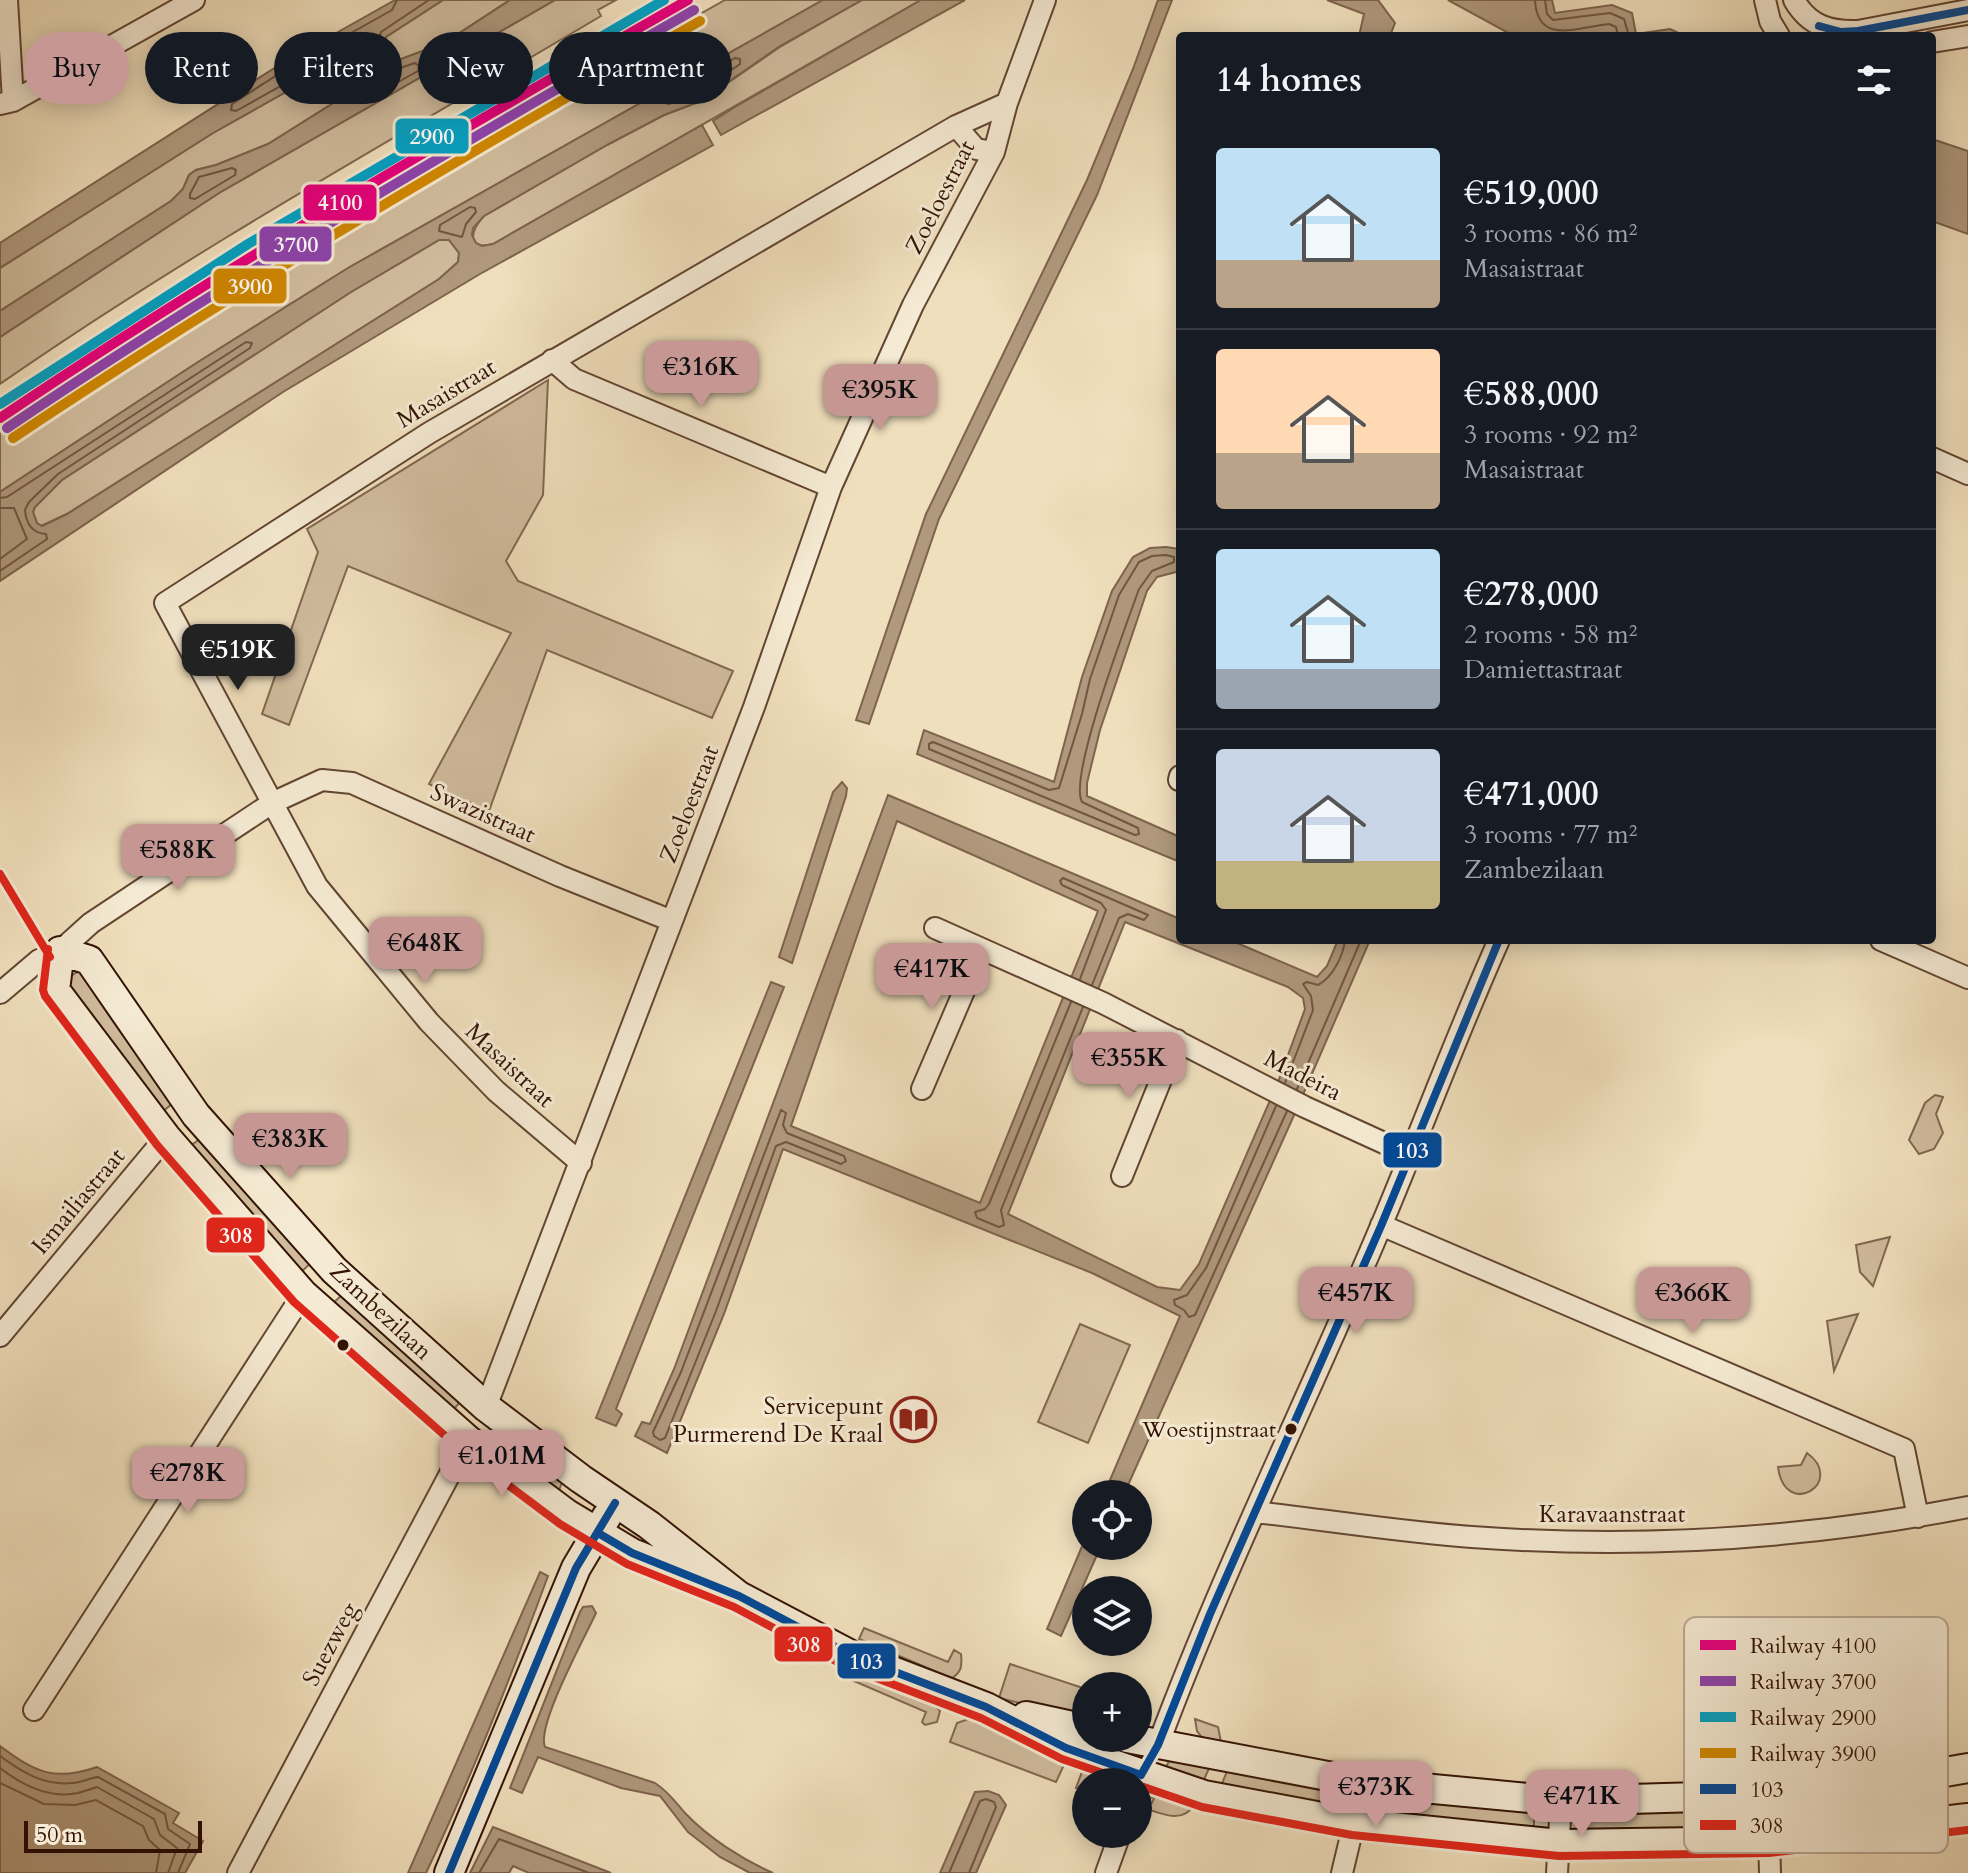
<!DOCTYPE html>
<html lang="en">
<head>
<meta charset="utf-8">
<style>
  body { margin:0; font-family:Cardo,serif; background:#20242c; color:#f1f3f6; height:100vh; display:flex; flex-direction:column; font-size:30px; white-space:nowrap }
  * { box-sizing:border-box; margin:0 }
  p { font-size:26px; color:#9ea1a6 }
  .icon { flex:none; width:44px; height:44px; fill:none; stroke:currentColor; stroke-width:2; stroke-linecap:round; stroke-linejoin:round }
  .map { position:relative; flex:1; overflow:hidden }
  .sheet { position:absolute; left:1176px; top:32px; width:760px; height:912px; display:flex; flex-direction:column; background:#171b24; border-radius:8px; box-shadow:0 4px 20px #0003 }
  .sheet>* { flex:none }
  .banner { position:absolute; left:24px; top:32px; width:760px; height:72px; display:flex; gap:16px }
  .tools { position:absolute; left:1072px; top:1480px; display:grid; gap:16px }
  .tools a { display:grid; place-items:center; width:80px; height:80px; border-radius:50%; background:#171b24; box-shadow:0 4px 20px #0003; font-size:40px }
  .scale { position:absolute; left:24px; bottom:20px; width:178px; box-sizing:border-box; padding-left:8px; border:4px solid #331204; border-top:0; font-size:22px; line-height:28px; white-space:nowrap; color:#331204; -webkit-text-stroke:6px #f5ead3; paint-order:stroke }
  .price { position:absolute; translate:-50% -68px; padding:0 18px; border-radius:16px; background:#c59692; color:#111; font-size:26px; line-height:52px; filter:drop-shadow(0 2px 4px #0008) }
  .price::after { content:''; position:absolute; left:50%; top:48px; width:24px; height:18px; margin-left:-12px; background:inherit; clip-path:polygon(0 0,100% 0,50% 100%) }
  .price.on { background:#222; color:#fff }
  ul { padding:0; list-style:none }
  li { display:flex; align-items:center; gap:24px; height:200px; padding:0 40px }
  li+li { border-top:2px solid #363941 }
  li span { display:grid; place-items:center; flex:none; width:224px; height:160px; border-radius:8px; color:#555 }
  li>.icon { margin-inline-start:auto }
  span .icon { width:96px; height:96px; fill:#fffc; stroke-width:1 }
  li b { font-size:34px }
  h2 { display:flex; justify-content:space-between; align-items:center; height:96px; padding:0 40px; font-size:34px }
  .tag { padding:0 28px; border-radius:36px; background:#171b24; box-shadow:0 4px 20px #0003; font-size:28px; line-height:72px }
  .tag.on { background:#c59692; color:#111 }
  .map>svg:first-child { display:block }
  .green { fill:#d0bc9d; stroke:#826750; stroke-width:2 }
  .water { fill:#b0997d; stroke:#7e634d; stroke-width:2; fill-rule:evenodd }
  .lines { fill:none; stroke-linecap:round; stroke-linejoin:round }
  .shore { stroke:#725640; stroke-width:2 }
  .street-casing { stroke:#624532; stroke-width:24 }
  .secondary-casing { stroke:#331204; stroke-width:32 }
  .street { stroke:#f5ead3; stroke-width:20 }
  .secondary { stroke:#f5ead3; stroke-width:28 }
  .bus-1-casing { stroke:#f5ead3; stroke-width:14 }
  .bus-2-casing { stroke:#f5ead3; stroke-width:14 }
  .bus-1 { stroke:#004899; stroke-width:8 }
  .bus-2 { stroke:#e1251b; stroke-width:8 }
  .rail-1-casing { stroke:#f5ead3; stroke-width:16 }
  .rail-2-casing { stroke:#f5ead3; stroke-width:16 }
  .rail-3-casing { stroke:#f5ead3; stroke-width:16 }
  .rail-4-casing { stroke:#f5ead3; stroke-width:16 }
  .rail-1 { stroke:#e5007d; stroke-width:10 }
  .rail-2 { stroke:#8e44ad; stroke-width:10 }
  .rail-3 { stroke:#03a1c4; stroke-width:10 }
  .rail-4 { stroke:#d08801; stroke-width:10 }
  .bus-dot { fill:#331204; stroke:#f5ead3; stroke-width:3 }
  .labels { text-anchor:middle; stroke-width:6; stroke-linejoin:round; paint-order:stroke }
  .bus-label { font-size:22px; fill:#331204; stroke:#f5ead3; text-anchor:end }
  .street-label { font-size:24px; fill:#331204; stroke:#f5ead3 }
  .poi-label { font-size:24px; fill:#331204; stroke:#f5ead3; text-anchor:end }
  .key { fill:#f5ead3; stroke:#bba995; stroke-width:2 }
  .key-label { font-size:22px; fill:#331204 }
  .line-badge { stroke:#f5ead3; stroke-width:3 }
  .badge-label { font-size:22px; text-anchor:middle; font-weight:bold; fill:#fff }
</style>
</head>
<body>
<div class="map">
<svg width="1968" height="1873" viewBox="0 0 1968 1873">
  <rect width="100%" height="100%" fill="#f0dfbc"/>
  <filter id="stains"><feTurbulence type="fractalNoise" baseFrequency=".0025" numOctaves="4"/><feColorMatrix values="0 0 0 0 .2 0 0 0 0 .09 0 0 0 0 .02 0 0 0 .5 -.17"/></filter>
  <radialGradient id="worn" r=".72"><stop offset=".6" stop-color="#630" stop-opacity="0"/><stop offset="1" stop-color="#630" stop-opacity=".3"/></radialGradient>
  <path class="green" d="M443 0H510L444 43 396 61 388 58 382 47 386 37Z
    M555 0H616L598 10 601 16C399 136 193 250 0 384V337L219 193Z
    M725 0H823L348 268 198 362 0 492V428C205 289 418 164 633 41L638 49Z
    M862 0H921L493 244C466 251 470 231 484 216L607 145 664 115 701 101 780 47Z
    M350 56 360 58 371 67 372 75 362 85 268 144 216 165 196 170 189 175 183 189 171 201 0 311V268L213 133Z
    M439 240H449L459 253 458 262 439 279 67 514 41 526 37 523 33 512 35 507 62 480 351 292Z
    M548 380 543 495 506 561 518 581 733 671 712 718 547 650 489 811 429 784 511 633 348 566 289 725 262 714 318 552 307 529Z
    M81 970 175 1101 159 1115 64 980Z
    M1935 1095 1943 1097 1936 1114 1943 1133 1934 1149 1919 1154 1909 1140 1925 1103Z
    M203 1137 314 1260 299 1274 187 1148Z
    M1890 1237 1873 1286 1860 1272 1856 1245Z
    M345 1292 464 1397 450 1414 331 1305Z
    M1858 1314 1834 1371 1827 1321Z
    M1080 1324 1130 1345 1088 1443 1038 1422Z
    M499 1425 565 1474 558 1493 486 1441Z
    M1807 1453C1847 1482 1785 1521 1778 1467L1801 1465Z
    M864 1628 948 1662 954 1650 961 1654C962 1665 962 1672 952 1678L944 1675 859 1639Z
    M846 1664 932 1702 940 1711 937 1722 925 1725 922 1722 926 1712 840 1675Z
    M1010 1664 1086 1689V1719L999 1698Z
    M974 1717 1069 1754 1056 1782 950 1742 957 1723Z
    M1195 1719 1218 1727 1221 1742 1204 1740 1197 1731Z
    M1171 1758 1212 1762 1201 1786 1168 1771 1167 1765Z
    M1086 1761 1125 1782H1086V1791L1076 1788Z
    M1230 1764 1331 1784 1328 1813 1219 1791Z
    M1159 1792 1194 1805C1182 1825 1160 1813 1141 1807L1144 1802 1152 1803 1154 1798 1148 1797Z
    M1385 1792 1534 1805V1837L1381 1821Z
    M1739 1804 1741 1838H1587L1588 1806Z"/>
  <path class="water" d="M395 0H443L386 37 382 47 388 58 396 61 444 43 510 0H555L219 193 0 337V311L171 201 183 189 189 175 196 170 216 165 268 144 362 85 372 75 371 67 360 58 350 56 213 133 0 268V243L276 67Z
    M823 0H862L780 46 701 101 664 115 607 145 484 216 473 228 472 235 476 243 482 246 493 244 702 125 713 145 480 274 283 392 0 581V492L198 362 348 268ZM439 240H449L459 253 458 262 439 279 67 514 42 526 37 523 33 512 35 507 62 480 351 292Z
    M921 0H965L721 135 713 121 735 107Z
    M1158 0H1172L1097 195 939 519 869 724 856 720 926 514 1087 180 1133 69Z
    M1327 0H1378L1395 23 1390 36H1359L1364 14Z
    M1448 0H1552L1555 13 1612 5 1632 13 1636 34 1670 29 1685 36H1514Z
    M1932 139 1968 151V234L1932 221Z
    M1166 547 1180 549V571L1157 577 1147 591 1100 730 1087 783V796L1180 837V862L917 754 924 730 1054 782 1082 677 1112 591 1133 557 1150 548Z
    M842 782 847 788 846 796 792 963 779 957 833 792Z
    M888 795 1180 919V940H1230L1317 977 1327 966 1338 940H1370L1295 1113 1124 1494H1104L1180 1316 1092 1273 783 1149 724 1314 667 1453 635 1436 642 1422 650 1424 674 1369ZM897 821 1098 911 980 1203 791 1126ZM1125 922 1288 987 1303 998 1305 1009 1278 1082 1199 1264 1180 1290 1157 1287 1008 1214Z
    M771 982 784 987 616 1409 622 1414 616 1426 596 1418Z
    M1086 1537V1546H1101L1061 1636 1047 1629Z
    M540 1572 548 1576C511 1677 472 1776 426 1873H408Z
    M592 1606 596 1613C585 1637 536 1726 545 1747L655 1783C669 1792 675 1802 686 1814 709 1838 743 1860 773 1873H750L720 1857 688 1832 660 1796 621 1788 538 1757 522 1793 510 1788 580 1612 583 1607Z
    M0 1746C35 1772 54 1782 97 1767L179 1813 173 1823 203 1841 185 1873H0Z
    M988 1791 999 1795 1006 1805 976 1873H940L975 1792Z
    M493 1827 611 1873H529L513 1866 509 1873H470Z"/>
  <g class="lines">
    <path class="shore" d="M397 0 392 10 280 73 232 104 231 110 236 111 347 49 362 50 373 55 381 32 429 0
      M1535 0C1537 46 1578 27 1609 24L1616 27 1618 36
      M1545 0 1547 14 1553 20 1610 13 1624 19 1629 36
      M735 58 740 59V64L698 93 669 104 665 103 666 97Z
      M415 63 419 66 418 71 375 95 370 94V89L379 78 381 66 397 69Z
      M232 168 236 170 235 175 195 199 190 198V194L199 177Z
      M470 207 475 208 476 212 466 224 462 237 439 231 440 225Z
      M0 498 7 497 246 342 252 343 250 348 58 474 29 502 25 510C26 523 32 533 46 534L47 539 0 571
      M0 508H14L27 539 0 559
      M1166 555 1174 557V562L1152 571 1139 589C1127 623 1068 777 1082 802L1138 828 1139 834 1135 835 929 749V744L933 742 1049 790 1059 788 1082 714 1090 679 1119 595 1139 562 1152 556Z
      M1080 979 1106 910 1101 903 1062 885 1060 881 1063 878 1148 915 1144 920 1128 914 1119 918 1092 985
      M1071 1002 989 1204 985 1209 975 1212 977 1218 999 1227 1004 1225 1001 1210 1083 1007
      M1285 1083 1313 1010 1311 996 1303 984 1307 982 1318 985C1333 977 1343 956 1345 940
      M1297 1089 1361 940
      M1276 1106 1206 1268 1187 1295 1174 1300 1175 1305 1184 1310 1189 1317 1195 1315 1287 1111
      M781 1110 786 1113 783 1125 787 1133 844 1156 846 1161 841 1164 786 1142 776 1146 716 1311 665 1438 660 1440 654 1436 653 1432 681 1372Z
      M0 1756C22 1772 44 1786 72 1783 81 1783 89 1778 98 1777L165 1814 168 1829 190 1844 178 1873
      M0 1768C22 1785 50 1799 78 1793 85 1791 91 1789 97 1787L154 1819 160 1835 177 1848 168 1873
      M0 1783 44 1804 75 1805 96 1800 143 1826 149 1840 160 1850 156 1873
      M479 1873 499 1839 589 1873
      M949 1873 980 1801 986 1799 994 1802 996 1807 969 1873"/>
    <defs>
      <path id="street" d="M7 0 13 101
        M1765 0 1770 21 1779 36
        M1794 0C1809 26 1830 32 1858 31L1968 10
        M1932 42 1968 36
        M0 104 13 101 194 0
        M956 126 976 149 994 152
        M552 360 574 379 831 487
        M1932 458 1968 474
        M1179 780 1180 776
        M935 928 1103 1003 1305 1107 1408 1154
        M1881 940 1968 978
        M0 993 39 960 60 951 91 923 272 803 322 780 352 783 560 876 672 921
        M922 1089 982 949
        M581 1163 496 1091 429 1022 317 886 165 603 429 433 956 126 1007 103 1045 0
        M1122 1176 1177 1040
        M1381 1225 1904 1449 1918 1517
        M0 1336 166 1137
        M486 1407 754 707 831 487 913 305 994 152 1007 103
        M1255 1512C1327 1520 1400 1532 1472 1537 1638 1549 1805 1539 1968 1507
        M34 1710 303 1294
        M1158 1745C1224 1568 1308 1399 1381 1226 1421 1131 1457 1034 1499 940
        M1768 1795 1770 1873
        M238 1873 468 1440
        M1106 1873 1120 1834
        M1342 1873 1354 1823 1359 1782
        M1557 1873 1561 1801"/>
      <path id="secondary" d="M739 1596 649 1525 581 1479 486 1407 334 1270 196 1115 89 960 60 951 55 990 166 1137 303 1294 468 1440 567 1514 632 1553 739 1596 851 1655 986 1707 1066 1748 1204 1795 1354 1823 1560 1844 1769 1841 1968 1818
        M1026 1716 1086 1729
        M1127 1738 1359 1782 1561 1801 1768 1795 1893 1781 1968 1768
        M449 1873 576 1568 607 1516"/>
    </defs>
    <use href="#street" class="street-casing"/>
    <use href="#secondary" class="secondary-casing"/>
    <use href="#street" class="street"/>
    <use href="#secondary" class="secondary"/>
    <defs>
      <path id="bus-1" d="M1819 26 1841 32 1858 31 1968 10
        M598 1533 632 1553 739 1596 851 1655 986 1707 1066 1748 1141 1775
        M1141 1775 1158 1745 1210 1614 1381 1226 1499 940
        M449 1873 576 1568 615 1503"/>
      <path id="bus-2" d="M0 874 50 957
        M48 949 43 990 45 996 157 1145 294 1302 460 1449 560 1524 627 1564 734 1607 845 1666 981 1718 1062 1759 1129 1782
        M1138 1785 1202 1807 1352 1835 1559 1856 1769 1853 1968 1830"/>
    </defs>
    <use href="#bus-1" class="bus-1-casing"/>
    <use href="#bus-2" class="bus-2-casing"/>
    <use href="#bus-1" class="bus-1"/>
    <use href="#bus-2" class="bus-2"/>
    <defs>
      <path id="rail-1" d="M0 418C223 268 455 133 688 0"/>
      <path id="rail-2" d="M7 428C230 278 461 144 694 10"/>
      <path id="rail-3" d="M0 404 248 244 664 0"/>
      <path id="rail-4" d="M13 438C236 289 467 154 700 21"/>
    </defs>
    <use href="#rail-1" class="rail-1-casing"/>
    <use href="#rail-2" class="rail-2-casing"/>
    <use href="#rail-3" class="rail-3-casing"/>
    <use href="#rail-4" class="rail-4-casing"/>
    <use href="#rail-1" class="rail-1"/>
    <use href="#rail-2" class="rail-2"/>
    <use href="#rail-3" class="rail-3"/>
    <use href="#rail-4" class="rail-4"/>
  </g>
  <defs>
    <symbol id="library-ring" viewBox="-11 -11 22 22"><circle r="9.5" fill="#f5ead3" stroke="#8f2418" stroke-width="1.5"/><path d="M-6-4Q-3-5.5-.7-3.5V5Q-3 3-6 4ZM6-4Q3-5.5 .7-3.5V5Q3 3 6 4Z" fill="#8f2418"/></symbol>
  </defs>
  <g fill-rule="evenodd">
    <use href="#library-ring" x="888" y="1394" width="51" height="51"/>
  </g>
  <g class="bus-dot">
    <circle cx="343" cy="1345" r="7"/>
    <circle cx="1291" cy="1429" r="7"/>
  </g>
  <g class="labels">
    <g class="bus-label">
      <text x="1276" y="1437">Woestijnstraat</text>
    </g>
    <g class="street-label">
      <text transform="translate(940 197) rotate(-63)" y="8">Zoeloestraat</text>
      <text transform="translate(446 393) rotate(-31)" y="8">Masaistraat</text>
      <text transform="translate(689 804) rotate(-69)" y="8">Zoeloestraat</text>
      <text transform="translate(483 813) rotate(24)" y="8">Swazistraat</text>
      <text transform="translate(510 1065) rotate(43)" y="8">Masaistraat</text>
      <text transform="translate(1303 1075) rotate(27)" y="8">Madeira</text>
      <text transform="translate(78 1201) rotate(-50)" y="8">Ismailiastraat</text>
      <text transform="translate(381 1311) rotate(43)" y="8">Zambezilaan</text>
      <text x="1612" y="1522">Karavaanstraat</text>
      <text transform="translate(330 1644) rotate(-62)" y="8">Suezweg</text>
    </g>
    <g class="poi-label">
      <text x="883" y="1414">Servicepunt<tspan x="883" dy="28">Purmerend De Kraal</tspan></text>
    </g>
  </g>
  <rect x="1684" y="1617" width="264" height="236" rx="12" class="key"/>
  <rect x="1700" y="1640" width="36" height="10" fill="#e5007d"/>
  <rect x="1700" y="1676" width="36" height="10" fill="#8e44ad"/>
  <rect x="1700" y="1712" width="36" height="10" fill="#03a1c4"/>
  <rect x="1700" y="1748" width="36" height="10" fill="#d08801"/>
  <rect x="1700" y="1784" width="36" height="10" fill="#004899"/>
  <rect x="1700" y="1820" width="36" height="10" fill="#e1251b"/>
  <g class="key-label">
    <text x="1750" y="1653">Railway 4100</text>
    <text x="1750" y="1689">Railway 3700</text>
    <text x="1750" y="1725">Railway 2900</text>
    <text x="1750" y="1761">Railway 3900</text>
    <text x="1750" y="1797">103</text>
    <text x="1750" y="1833">308</text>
  </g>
  <g class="line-badge">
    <rect x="394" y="117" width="76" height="38" rx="8" fill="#03a1c4"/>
    <rect x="302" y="183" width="76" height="39" rx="8" fill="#e5007d"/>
    <rect x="258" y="225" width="75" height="38" rx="8" fill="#8e44ad"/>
    <rect x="212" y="267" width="76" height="38" rx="8" fill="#d08801"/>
    <rect x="1382" y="1131" width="61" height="38" rx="8" fill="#004899"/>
    <rect x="205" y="1216" width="61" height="38" rx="8" fill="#e1251b"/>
    <rect x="773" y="1625" width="61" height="38" rx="8" fill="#e1251b"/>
    <rect x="836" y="1642" width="61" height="38" rx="8" fill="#004899"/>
  </g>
  <g class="badge-label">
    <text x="432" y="144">2900</text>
    <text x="340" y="210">4100</text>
    <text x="296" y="252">3700</text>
    <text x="250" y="294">3900</text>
    <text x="1412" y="1158">103</text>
    <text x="236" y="1243">308</text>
    <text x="804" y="1652">308</text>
    <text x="866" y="1669">103</text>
  </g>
  <rect width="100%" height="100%" filter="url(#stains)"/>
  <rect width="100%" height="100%" fill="url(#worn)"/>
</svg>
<div class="tools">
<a><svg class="icon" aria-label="locate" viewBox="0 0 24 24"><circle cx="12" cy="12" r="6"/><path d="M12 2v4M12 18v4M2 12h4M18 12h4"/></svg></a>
<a><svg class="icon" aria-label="layers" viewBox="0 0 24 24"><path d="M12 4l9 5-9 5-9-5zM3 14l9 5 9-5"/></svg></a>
<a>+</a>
<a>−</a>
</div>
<div class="scale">50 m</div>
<b class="price" style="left:701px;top:409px">€316K</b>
<b class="price" style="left:880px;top:432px">€395K</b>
<b class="price on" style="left:238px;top:692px">€519K</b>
<b class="price" style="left:178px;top:892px">€588K</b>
<b class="price" style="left:425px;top:985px">€648K</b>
<b class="price" style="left:932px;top:1011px">€417K</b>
<b class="price" style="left:1129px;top:1100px">€355K</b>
<b class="price" style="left:290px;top:1181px">€383K</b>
<b class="price" style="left:1356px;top:1335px">€457K</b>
<b class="price" style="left:1693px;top:1335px">€366K</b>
<b class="price" style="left:502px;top:1498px">€1.01M</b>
<b class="price" style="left:188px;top:1515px">€278K</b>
<b class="price" style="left:1376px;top:1829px">€373K</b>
<b class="price" style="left:1582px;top:1838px">€471K</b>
<div class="banner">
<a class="tag on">Buy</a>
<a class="tag">Rent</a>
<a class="tag">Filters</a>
<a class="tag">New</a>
<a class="tag">Apartment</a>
</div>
<section class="sheet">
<h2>14 homes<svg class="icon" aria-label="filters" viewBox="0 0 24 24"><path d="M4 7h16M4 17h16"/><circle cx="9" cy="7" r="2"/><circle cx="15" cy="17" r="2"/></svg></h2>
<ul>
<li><span style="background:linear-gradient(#bfe0f5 70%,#b9a48a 0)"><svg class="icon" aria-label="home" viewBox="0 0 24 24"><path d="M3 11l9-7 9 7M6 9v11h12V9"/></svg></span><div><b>€519,000</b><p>3 rooms · 86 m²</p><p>Masaistraat</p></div></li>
<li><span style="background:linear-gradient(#ffd9b3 65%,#b9a48a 0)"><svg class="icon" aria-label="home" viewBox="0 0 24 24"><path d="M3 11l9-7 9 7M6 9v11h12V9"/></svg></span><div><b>€588,000</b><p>3 rooms · 92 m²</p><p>Masaistraat</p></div></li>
<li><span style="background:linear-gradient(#bfe0f5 75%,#9aa5b1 0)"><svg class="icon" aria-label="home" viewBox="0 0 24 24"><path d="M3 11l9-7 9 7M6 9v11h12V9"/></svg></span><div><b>€278,000</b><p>2 rooms · 58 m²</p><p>Damiettastraat</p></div></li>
<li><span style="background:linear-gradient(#c9d6e8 70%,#c2b280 0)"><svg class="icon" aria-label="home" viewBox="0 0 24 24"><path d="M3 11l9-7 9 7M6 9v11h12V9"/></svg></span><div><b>€471,000</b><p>3 rooms · 77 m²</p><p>Zambezilaan</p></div></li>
</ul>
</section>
</div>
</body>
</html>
